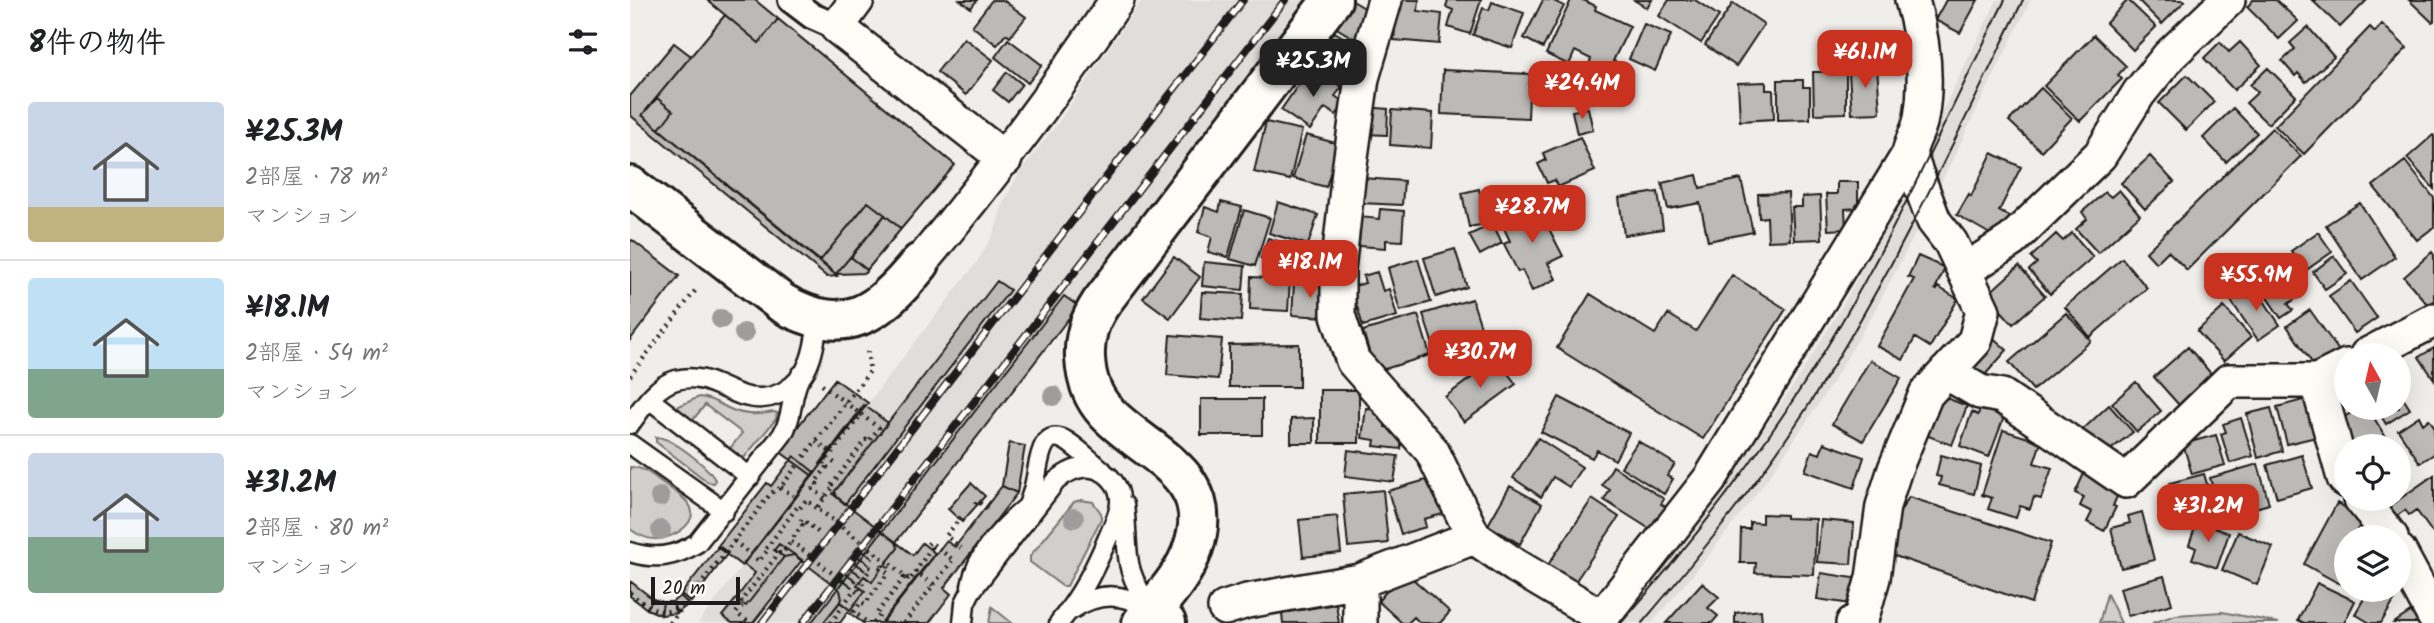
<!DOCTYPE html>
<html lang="ja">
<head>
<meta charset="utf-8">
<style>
  body { margin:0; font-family:Kalam,"Klee One",sans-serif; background:#f6f6f6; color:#202124; height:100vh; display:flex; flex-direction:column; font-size:26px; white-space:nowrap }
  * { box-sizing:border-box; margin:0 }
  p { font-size:23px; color:#757577 }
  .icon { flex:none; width:38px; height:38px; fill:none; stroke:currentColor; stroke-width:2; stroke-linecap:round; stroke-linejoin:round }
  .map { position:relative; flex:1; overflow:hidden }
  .drawer { display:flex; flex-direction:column; background:#fff; width:630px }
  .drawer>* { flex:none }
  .needle { width:46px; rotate:352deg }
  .buttons { position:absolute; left:1704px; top:343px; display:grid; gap:14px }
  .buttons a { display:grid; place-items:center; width:77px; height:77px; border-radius:50%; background:#fff; box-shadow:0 7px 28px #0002; font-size:35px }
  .scale { position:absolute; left:21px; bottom:18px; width:89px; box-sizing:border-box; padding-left:7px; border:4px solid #1c1c1c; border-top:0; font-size:19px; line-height:24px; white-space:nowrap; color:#1c1c1c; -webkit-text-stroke:5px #fdfcf7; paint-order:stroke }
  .price { position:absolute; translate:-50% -60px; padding:0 16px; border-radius:14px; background:#c8321e; color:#fff; font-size:23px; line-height:46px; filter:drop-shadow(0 2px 4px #0008) }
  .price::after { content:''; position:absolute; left:50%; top:42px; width:21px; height:16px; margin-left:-10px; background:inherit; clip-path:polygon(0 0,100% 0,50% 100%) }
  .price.active { background:#222; color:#fff }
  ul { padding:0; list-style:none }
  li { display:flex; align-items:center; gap:21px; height:175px; padding:0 28px }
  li+li { border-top:2px solid #e0e0e0 }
  li span { display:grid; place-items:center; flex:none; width:196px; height:140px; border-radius:7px; color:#555 }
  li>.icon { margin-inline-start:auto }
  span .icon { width:84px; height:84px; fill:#fffc; stroke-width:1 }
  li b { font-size:30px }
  h2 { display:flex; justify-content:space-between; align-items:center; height:84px; padding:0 28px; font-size:30px }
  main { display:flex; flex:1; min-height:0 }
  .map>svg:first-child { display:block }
  .built { fill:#e0deda }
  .green { fill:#d0cfcc; stroke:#767674; stroke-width:2 }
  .building { fill:#bbbab6; stroke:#1c1c1c; stroke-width:2 }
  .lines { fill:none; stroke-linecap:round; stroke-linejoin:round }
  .service-casing { stroke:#1c1c1c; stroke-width:23 }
  .pedestrian-casing { stroke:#1c1c1c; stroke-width:30 }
  .minor-casing { stroke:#1c1c1c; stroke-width:38 }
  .tertiary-casing { stroke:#1c1c1c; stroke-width:44 }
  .secondary-casing { stroke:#1c1c1c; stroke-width:44 }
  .path { stroke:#1c1c1c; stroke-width:4.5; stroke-dasharray:2 5; stroke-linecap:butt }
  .service { stroke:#fdfcf7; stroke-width:18 }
  .pedestrian { stroke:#fdfcf7; stroke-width:24 }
  .minor { stroke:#fdfcf7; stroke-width:33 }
  .tertiary { stroke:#fdfcf7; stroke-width:38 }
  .secondary { stroke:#fdfcf7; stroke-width:38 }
  .tram { stroke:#1c1c1c; stroke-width:2 }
  .rail-casing { stroke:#1c1c1c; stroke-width:8 }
  .rail { stroke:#fdfcf7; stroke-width:5; stroke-dasharray:16; stroke-linecap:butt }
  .tree { fill:#9e9d9b }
</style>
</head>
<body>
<main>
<section class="drawer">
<h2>8件の物件<svg class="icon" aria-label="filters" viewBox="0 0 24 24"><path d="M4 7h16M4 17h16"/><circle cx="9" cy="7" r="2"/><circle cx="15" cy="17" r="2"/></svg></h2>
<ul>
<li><span style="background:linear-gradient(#c9d6e8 75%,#c2b280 0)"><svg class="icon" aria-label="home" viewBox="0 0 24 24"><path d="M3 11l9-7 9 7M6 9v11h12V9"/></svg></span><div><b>¥25.3M</b><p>2部屋 · 78 m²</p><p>マンション</p></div></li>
<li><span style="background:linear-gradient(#bfe0f5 65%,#7fa58c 0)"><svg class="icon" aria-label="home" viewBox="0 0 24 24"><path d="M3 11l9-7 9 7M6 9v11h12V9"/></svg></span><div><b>¥18.1M</b><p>2部屋 · 54 m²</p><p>マンション</p></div></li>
<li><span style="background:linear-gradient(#c9d6e8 60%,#7fa58c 0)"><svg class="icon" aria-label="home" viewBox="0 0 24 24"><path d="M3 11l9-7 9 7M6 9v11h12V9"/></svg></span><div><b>¥31.2M</b><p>2部屋 · 80 m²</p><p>マンション</p></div></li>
</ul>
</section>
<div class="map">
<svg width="1804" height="623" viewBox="0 0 1804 623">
  <rect width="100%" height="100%" fill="#f0eeea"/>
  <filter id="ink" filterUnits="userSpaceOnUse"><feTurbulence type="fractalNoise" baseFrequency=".0143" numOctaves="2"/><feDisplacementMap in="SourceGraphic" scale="14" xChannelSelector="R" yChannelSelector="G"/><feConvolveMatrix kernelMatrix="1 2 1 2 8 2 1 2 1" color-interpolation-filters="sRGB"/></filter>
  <g filter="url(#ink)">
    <path class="built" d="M512 0H678L559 163 266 542 283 555 305 553 251 623H233L218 612 210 623H68L347 262 364 233 374 201 390 172 427 124Z
      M1367 0H1401L1306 193 1291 154Z
      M1276 184 1291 223 1243 314 1192 399 1136 481 1076 559 1022 623H981L1052 540 1111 463 1165 383 1216 299Z"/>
    <path class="green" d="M69 397C82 398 89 404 100 409 114 416 129 415 144 412L147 413 146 419 114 458H109L98 451 112 433 75 405 61 422 47 411V407Z
      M26 437C41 437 78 466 85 480L84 483 78 482 26 442Z
      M0 467C14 467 22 475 33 483 41 489 57 498 61 508 67 526 39 540 25 539 15 539 8 535 0 529Z
      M451 500 463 502 471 513V519L437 586H432L400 562V556L444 502Z
      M1477 594 1491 623H1469Z
      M362 607 382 623H359Z
      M1592 612 1649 623H1522L1546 615Z"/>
    <path class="building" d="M77 0H125L148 19 129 43Z
      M330 0H347L341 8Z
      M362 0H373L396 17 380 37 376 34 367 45 342 26Z
      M721 0 748 16 735 45 705 27Z
      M768 0H789L788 11 812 14 809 44 764 40Z
      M818 0H851L840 34 818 27 823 10 816 7Z
      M913 0H922L934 6 913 48 894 38Z
      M941 0H953L966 6 965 10 1000 26 983 61 991 64 983 81 957 69 961 59 945 51 939 65 916 54Z
      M1004 0H1022L1017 8Z
      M1039 0H1065L1089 16 1071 43 1029 16Z
      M1316 0H1348L1330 33 1305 20Z
      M1498 0 1526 27 1503 50 1476 23Z
      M1508 0H1554L1555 1 1532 24Z
      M1623 0H1646L1668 21 1649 39 1617 7Z
      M1682 0H1737L1710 27Z
      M1779 0H1804V21L1802 22Z
      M862 2 894 13 882 48 843 35 853 8 859 10Z
      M1103 3 1134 24 1106 66 1075 45Z
      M95 15 129 43 148 19 325 165 271 229 255 215 221 257 237 270 235 273 206 274 12 115Z
      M1014 24 1041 35 1025 71 999 59Z
      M1752 24 1777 48 1674 154 1645 126 1740 27 1745 32Z
      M1678 27 1704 57 1676 82 1668 73 1665 76 1652 61 1665 49 1660 43Z
      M703 31 729 47 712 76 685 61Z
      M1464 35 1496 66 1488 75 1492 79 1450 121 1414 86Z
      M334 38 363 60 336 95 307 72Z
      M378 39 412 65 398 83 365 57Z
      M1590 42 1599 52 1610 42 1631 65 1604 90 1574 58Z
      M44 43 61 56 12 115 207 276 197 277 0 115V96Z
      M1247 65 1250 113 1222 114 1219 74 1226 73V66Z
      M681 66 712 87 705 96 715 103 706 115 695 108 680 130 651 110Z
      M1638 68 1666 96 1638 124 1616 103 1628 92 1620 85Z
      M813 70 900 74 898 118 811 114Z
      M377 72 392 84 378 102 363 90Z
      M1183 72H1216V113L1184 114Z
      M1557 75 1584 102 1556 130 1529 103Z
      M1148 80H1173V87H1180V119L1148 120Z
      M1136 82V90H1143L1144 119 1110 121 1108 83Z
      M1411 88 1442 118 1411 151 1379 121Z
      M27 98 43 111 29 129 12 115Z
      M736 107 758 109 757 135 734 134Z
      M958 108 963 130 947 134 942 111Z
      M1603 108 1627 133 1596 162 1573 138Z
      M762 110 803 113 801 148 760 145Z
      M636 122 672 130 660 180 624 172Z
      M1642 128 1671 156 1557 270 1538 251 1526 263 1516 252Z
      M676 135 709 144 696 187 663 178Z
      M1803 135 1804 136V189L1777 158Z
      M950 137 965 171 928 187 925 180 917 183 908 164 916 160 913 153Z
      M1362 153 1391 167 1369 211 1380 217 1367 238 1327 215 1339 194 1341 196Z
      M1520 156 1544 182 1515 209 1491 183Z
      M1775 161 1804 198V227L1787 240 1743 186Z
      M1067 175 1070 188 1111 179 1123 232 1078 241 1070 203 1038 209 1032 183Z
      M732 178 774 181 772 205 730 203Z
      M1207 182H1228V208L1215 209 1216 229 1198 230 1196 194H1207Z
      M849 189 856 224 839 227 832 193Z
      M1489 190 1510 215 1468 253 1446 229 1457 219 1452 212 1475 192 1481 197Z
      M934 191 943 209 926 218 917 199Z
      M1028 192 1033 229 994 235 989 198Z
      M1158 193 1160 240 1138 241 1137 217 1129 218 1128 194Z
      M1190 196 1192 239 1164 240 1162 207H1172V197Z
      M238 202 255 215 206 274 190 261Z
      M591 202 612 207 598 257 578 252 582 237 568 232 575 207 589 212Z
      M648 202 688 215 678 245 639 233Z
      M913 202 922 221 916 223 933 256 918 263 926 279 902 291 892 270 888 272 874 244 880 241 871 222Z
      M1730 203 1765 257 1732 280 1696 225Z
      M750 209 774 211 772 241 756 240V248L729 246 730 217 749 219Z
      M614 210 640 218 625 266 600 259Z
      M255 215 271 229 237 270 221 257Z
      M863 224 872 243 850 255 839 235Z
      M1688 232 1702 252 1675 271 1661 251Z
      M1442 233 1463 257 1420 294 1399 270 1407 263 1401 257 1426 234 1433 241Z
      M638 238 686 253 680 274 631 258Z
      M2 240 49 276 0 340V242Z
      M825 249 837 287 806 297 794 258Z
      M1802 252 1804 255V300L1798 305 1774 277Z
      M1288 256 1315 268 1305 289 1307 290 1308 287 1328 299 1300 347 1285 338 1273 360 1247 346 1284 279 1278 277Z
      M1704 256 1717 274 1695 289 1683 272Z
      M544 257 570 277 540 318 513 298Z
      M1492 258 1517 288 1460 337 1435 307Z
      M788 259 801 302 770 311 758 268Z
      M1653 261 1669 283 1661 289 1667 298 1658 304 1663 310 1651 318 1625 280Z
      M574 262 615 266 613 290 572 286Z
      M1389 266 1415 296 1383 324 1357 295Z
      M747 272 753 291 759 289 767 316 733 326 721 287 735 283 733 276Z
      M1102 275 1156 309 1073 439 927 348 960 294 1025 334 1038 314 1066 331Z
      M621 277 660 279 658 311 620 309Z
      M367 281 380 290 215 504 203 494Z
      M1721 281 1747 318 1725 333 1699 296Z
      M664 283 698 285 696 317 662 315Z
      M1624 286 1650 325 1628 340 1601 301Z
      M572 292 613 294 611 321 570 318Z
      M434 296 448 306 266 542 268 548 254 566 251 565 249 568 251 569 242 582 234 576 227 585 235 591 220 610 210 602 193 623H181Z
      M842 299 854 336 805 351 793 314Z
      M1594 307 1621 337 1594 361 1567 331Z
      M1680 310 1709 351 1685 367 1657 326Z
      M1436 313 1461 341 1403 390 1379 362Z
      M788 315 800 355 745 372 733 331Z
      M1359 334 1377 350 1345 386 1326 369Z
      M540 335 592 339 588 379 537 375Z
      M669 344V387H599V345Z
      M1558 347 1583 376 1549 405 1524 377Z
      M1804 348V379L1789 357Z
      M867 359 886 384 834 422 815 397Z
      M1240 360 1271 378 1233 441 1202 424Z
      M205 379 238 403 183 476 149 451Z
      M1506 382 1531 411 1507 432 1482 403Z
      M690 390H729V443H690Z
      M1769 392 1780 409 1756 424 1746 408H1769Z
      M929 397 999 433 985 460 967 450 962 458 911 432Z
      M1314 397 1337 406 1322 445 1293 434 1306 400 1313 402Z
      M571 399H632V435H571Z
      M1677 399 1686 437 1657 444 1647 407Z
      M234 405 258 423 205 491 207 497 283 555 292 543 305 553 251 623H233L218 612 210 623H193L212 599 210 590 164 555 154 557 116 606 106 599 125 573 113 564 183 476 191 465 190 464Z
      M1479 405 1503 432 1479 451 1449 433Z
      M736 408 757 410 755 427 772 428 771 449 744 446 745 440 732 438Z
      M1350 408 1374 417 1359 457 1330 446 1342 412 1348 415Z
      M1641 408 1652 451 1628 458 1617 414Z
      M1730 408H1738L1761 446H1717L1707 421Z
      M1789 416 1793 424 1799 419 1804 426V454L1790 463 1768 430Z
      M684 418V443H661V419Z
      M1611 418 1623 456 1600 463 1591 434 1596 432 1593 424Z
      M1373 430 1411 442 1404 463 1422 468 1411 499 1404 497 1400 509 1390 506 1386 518 1358 509 1362 498 1352 495Z
      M1586 435 1595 465 1562 474 1553 444Z
      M908 438 952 467 939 487 923 477 911 497 883 478Z
      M1008 441 1045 464 1037 476 1043 479 1034 494 991 467Z
      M379 443 395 446 387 493 372 486Z
      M1194 443 1234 457 1224 488 1175 471 1182 451 1190 454Z
      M718 450 768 456 764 482 715 476Z
      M1311 455 1351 466 1344 494 1309 485 1311 477 1306 476Z
      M1672 455 1682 488 1647 498 1637 465Z
      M164 456 184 472 112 566 87 547 137 483 141 486Z
      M1628 464 1639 504 1591 518 1580 478Z
      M983 466 1034 499 1031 504 1041 510 1026 533 974 500 980 490 972 485Z
      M1457 467 1488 494 1483 506 1486 507 1474 531 1457 522 1462 512 1450 506 1454 497 1445 493Z
      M1574 474 1584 508 1550 517 1540 483Z
      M1804 475V535L1786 510 1779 515 1775 510 1761 520 1754 510Z
      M803 478 813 514 794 519 796 527 771 534 758 491Z
      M341 483 355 496 332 522 318 509Z
      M372 486 387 493 314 588 321 594 299 623H252L316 541 325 547Z
      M880 486 912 504 890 544 858 525Z
      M753 490 758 543 718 547 713 494Z
      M1279 497 1421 543 1401 603 1259 554 1269 513Z
      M962 499 989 517 945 582 918 565Z
      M1707 503 1734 518 1723 537H1717V549L1713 556 1717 558V572L1710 584 1674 564Z
      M1512 512 1524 560 1491 568 1481 528 1500 523 1498 516Z
      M1132 514 1156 515V518L1186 519 1184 575 1125 573 1126 563H1110L1111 529H1120V522L1132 523Z
      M707 516 711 553 673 557 669 520Z
      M1191 520 1224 523 1221 564 1187 562Z
      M1567 522 1599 533 1587 568 1562 559 1566 548 1559 545Z
      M1608 532 1643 547 1627 585 1592 570Z
      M149 544 172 560 123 623H102L92 616 106 599 116 606 154 557 144 550Z
      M89 546 98 553 61 602 51 594Z
      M774 571 820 612 810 623H790L784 617 778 623H772L748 601Z
      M1191 573 1224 578 1221 604 1187 599Z
      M1534 576 1542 604 1498 616 1490 588Z
      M1769 579 1775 583 1751 623H1740L1725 614 1739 590H1769Z
      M0 581 23 599 17 609 0 596Z
      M1072 583 1089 597 1078 608 1088 616 1082 623H1036Z
      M1687 583 1725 601 1714 623H1674L1668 620Z
      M50 596 59 604 47 613 42 602Z
      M23 599 33 602 31 615 17 609Z
      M33 602H42L47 613 31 615Z
      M706 604 709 623H653L652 613Z
      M1131 610 1132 623H1105V613Z
      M1782 611 1790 623H1764Z"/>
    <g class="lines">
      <defs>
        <path id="service" d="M19 399 120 477
          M0 424C12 408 25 386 46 380 72 373 88 387 111 395 140 405 170 389 180 360 185 347 186 332 189 318
          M0 444 94 511
          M494 505C500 554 490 566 522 610
          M395 513C399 503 403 492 405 482 409 465 410 424 438 442 450 450 461 461 472 470
          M0 552C25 560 45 557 67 543L152 435C164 416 160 394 171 375
          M341 586C347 552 373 527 398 506
          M441 610C467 592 493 592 519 609
          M333 623 335 603 341 591 426 481C438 471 451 464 466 469 479 473 491 487 490 502 490 512 484 523 480 533 466 566 452 595 429 623"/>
        <path id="pedestrian" d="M161 0 182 16 207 27"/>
        <path id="minor" d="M227 0 207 27 375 159
          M755 0 732 78 719 171 708 269V315L723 361 802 451 844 537 886 566 972 617 1080 479 1279 154C1281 141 1289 131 1291 118 1298 78 1293 38 1282 0
          M290 263C361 178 425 92 487 0
          M1334 271 1382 240 1470 155 1509 93 1539 56 1598 0
          M1737 355 1804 320
          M1316 372 1350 392 1372 396 1496 481 1599 381H1687L1714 478 1717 481
          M1687 381 1717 366
          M1731 499 1761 537
          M1769 551 1804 616
          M730 581V623
          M595 608 617 601 730 581 844 537
          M1223 623 1231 620 1243 578 1253 506 1265 469 1296 394 1345 341 1353 311 1321 243 1304 221 1279 154"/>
        <path id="tertiary" d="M0 186 152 303C216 339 248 314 290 263
          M512 623C530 600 554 576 563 548 589 474 515 454 476 412 462 397 456 378 455 358 454 337 459 321 471 303L702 0"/>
        <path id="secondary" d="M522 610 536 623"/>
      </defs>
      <use href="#service" class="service-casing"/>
      <use href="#pedestrian" class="pedestrian-casing"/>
      <use href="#minor" class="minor-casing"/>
      <use href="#tertiary" class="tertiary-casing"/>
      <use href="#secondary" class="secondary-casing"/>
      <path class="path" d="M0 376 68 287
        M192 385 249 428 238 442 236 440 234 442 201 486 203 487 187 508 260 564 255 571 258 573 235 604 231 602 224 612 238 623
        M186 441 202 453
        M197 458 206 464
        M151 487 163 496
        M195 498 183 489 187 484 185 483 197 467 193 464 231 415
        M345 504 347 501 360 511
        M331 517 316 536 331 548
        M188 532 172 519 169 523 172 525 161 541 211 580 237 546
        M104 541 129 561 137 551 135 550 168 506 170 508 176 500 187 508
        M260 564 280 580 301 548 297 545 300 542 323 560
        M285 571 303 585
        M214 582 240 548
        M217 584 243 551
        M220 587 246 553
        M230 590 229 588 238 577 236 575 241 568 237 565
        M0 593C21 609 32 620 57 602L141 493 150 488 240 371 237 349
        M117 621 106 613 114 603 111 601 149 553 152 554 161 541
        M40 623 52 608
        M201 623 224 590 228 593 230 590
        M244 623 250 615 247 613 274 578 276 581 279 577
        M274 623 322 561"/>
      <use href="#service" class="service"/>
      <use href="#pedestrian" class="pedestrian"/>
      <use href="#minor" class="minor"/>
      <use href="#tertiary" class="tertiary"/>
      <use href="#secondary" class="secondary"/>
      <path class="tram" d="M991 623C1057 549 1117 471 1171 388 1251 266 1310 130 1375 0
        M1012 623C1074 550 1134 476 1185 395 1265 269 1328 133 1393 0"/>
      <defs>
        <path id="rail" d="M132 623 613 0
          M173 623 655 0"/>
      </defs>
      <use href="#rail" class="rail-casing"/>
      <use href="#rail" class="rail"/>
    </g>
    <g class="tree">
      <circle cx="91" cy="319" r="10"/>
      <circle cx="114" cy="333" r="10"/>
      <circle cx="423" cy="396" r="10"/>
      <circle cx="30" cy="497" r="10"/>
      <circle cx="444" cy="518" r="10"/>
      <circle cx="31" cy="530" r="10"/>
    </g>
  </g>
</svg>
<div class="buttons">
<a><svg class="needle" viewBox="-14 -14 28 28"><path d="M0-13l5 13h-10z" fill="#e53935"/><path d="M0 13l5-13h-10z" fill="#757577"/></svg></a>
<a><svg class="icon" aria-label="locate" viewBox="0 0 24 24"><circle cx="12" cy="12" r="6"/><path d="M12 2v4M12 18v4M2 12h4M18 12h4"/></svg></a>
<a><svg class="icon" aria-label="layers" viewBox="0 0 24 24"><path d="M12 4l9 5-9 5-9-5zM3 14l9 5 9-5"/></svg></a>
</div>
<div class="scale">20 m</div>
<b class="price" style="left:1235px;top:90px">¥61.1M</b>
<b class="price active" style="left:683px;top:99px">¥25.3M</b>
<b class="price" style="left:952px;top:121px">¥24.4M</b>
<b class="price" style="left:902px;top:245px">¥28.7M</b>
<b class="price" style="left:680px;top:300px">¥18.1M</b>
<b class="price" style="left:1626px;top:313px">¥55.9M</b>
<b class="price" style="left:850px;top:390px">¥30.7M</b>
<b class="price" style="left:1578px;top:544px">¥31.2M</b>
</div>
</main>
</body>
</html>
